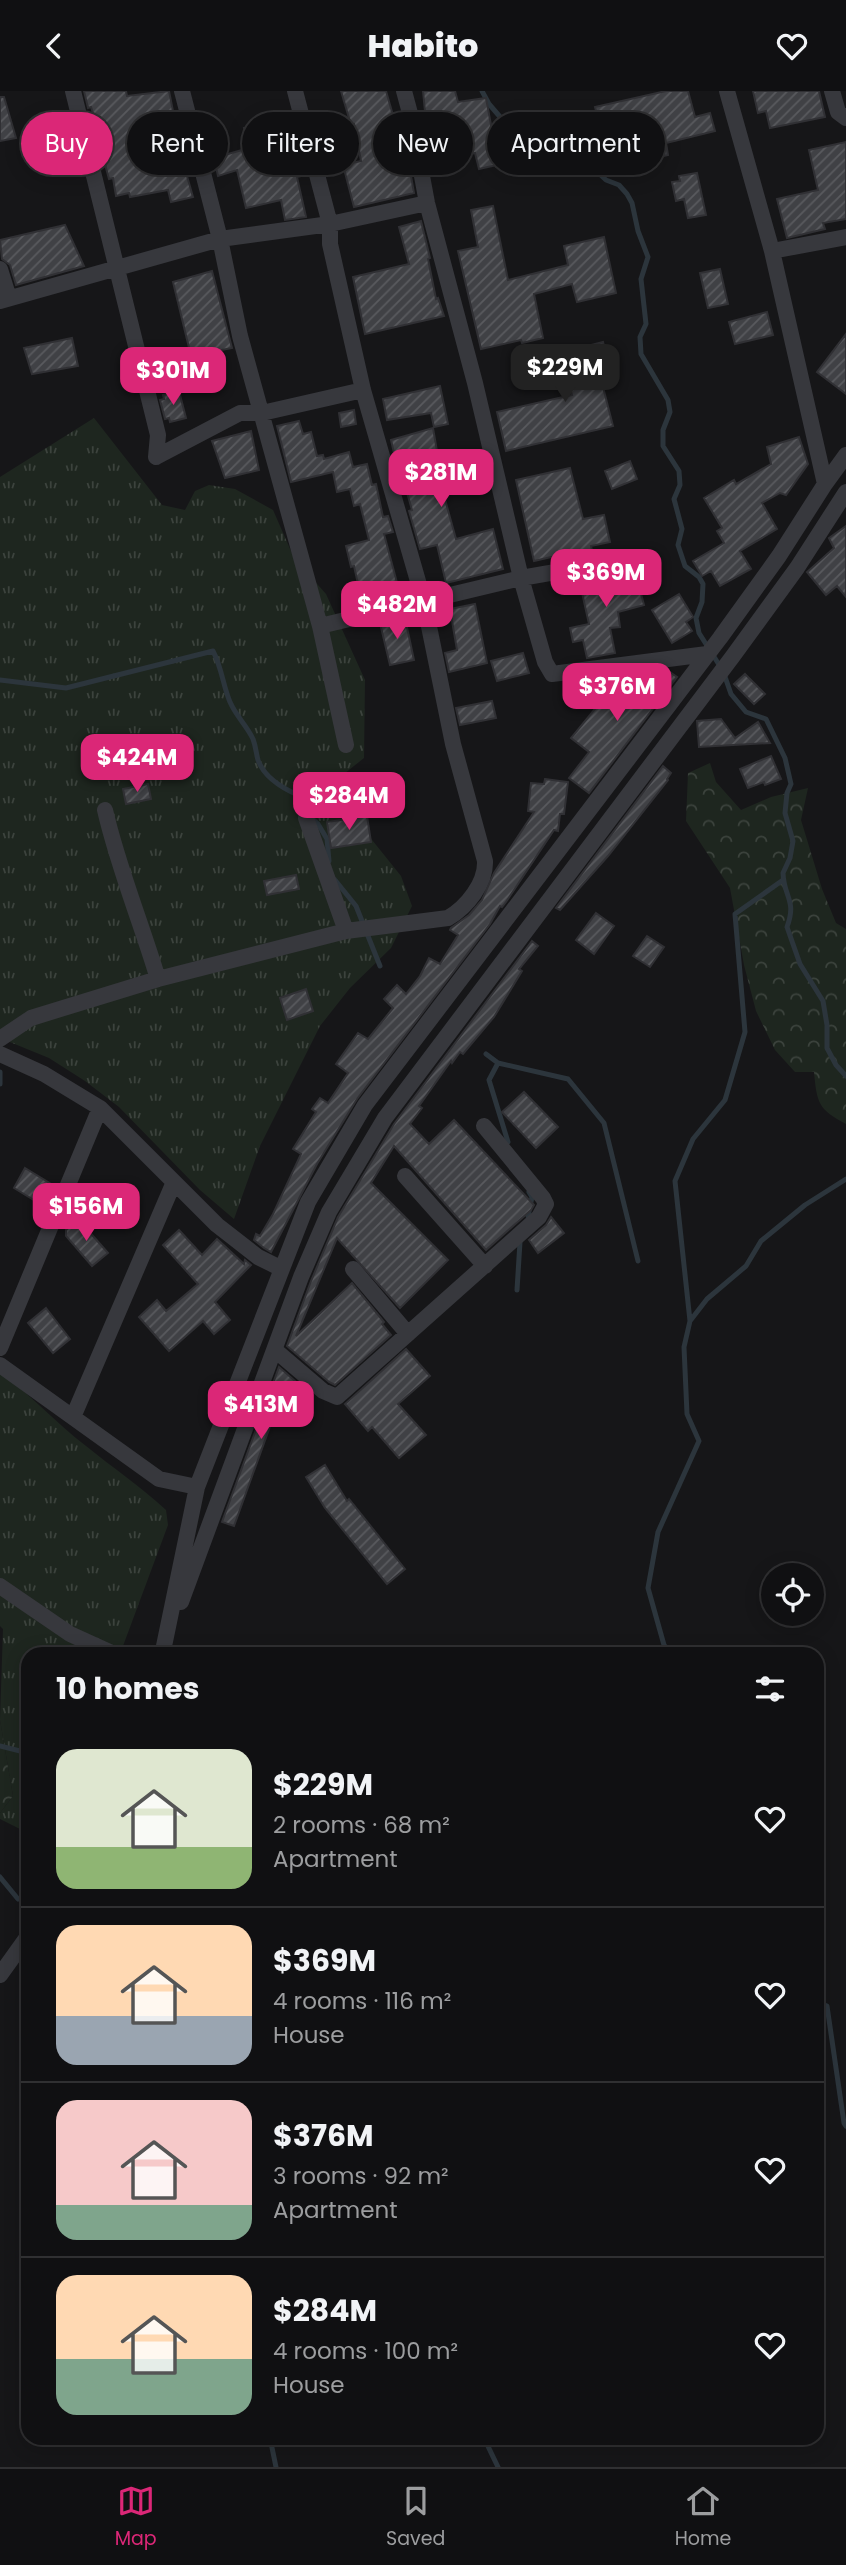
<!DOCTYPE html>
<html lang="en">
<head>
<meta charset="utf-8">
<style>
  body { margin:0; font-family:Poppins,sans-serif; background:#1e1e20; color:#f1f3f6; height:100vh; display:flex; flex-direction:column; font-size:26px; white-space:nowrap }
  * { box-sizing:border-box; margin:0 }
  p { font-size:23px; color:#9c9d9f }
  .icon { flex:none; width:38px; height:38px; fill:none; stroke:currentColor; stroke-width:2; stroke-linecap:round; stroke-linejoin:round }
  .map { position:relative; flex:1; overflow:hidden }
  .side { position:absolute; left:21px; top:1556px; width:803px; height:798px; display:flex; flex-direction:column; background:#101012; border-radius:21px; box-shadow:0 4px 18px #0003,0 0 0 2px #303032 }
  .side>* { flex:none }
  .guide { position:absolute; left:21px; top:21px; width:805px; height:63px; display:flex; gap:14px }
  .fabs { position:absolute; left:761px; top:1472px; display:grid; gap:14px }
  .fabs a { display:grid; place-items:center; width:63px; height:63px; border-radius:50%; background:#101012; box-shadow:0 4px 18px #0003,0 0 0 2px #303032; font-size:35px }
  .price { position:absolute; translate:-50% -60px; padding:0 16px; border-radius:14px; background:#db2777; color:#fff; font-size:23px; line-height:46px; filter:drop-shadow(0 2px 4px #0008) }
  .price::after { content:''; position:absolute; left:50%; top:42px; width:21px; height:16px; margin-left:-10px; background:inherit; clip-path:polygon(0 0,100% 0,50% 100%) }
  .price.on { background:#222; color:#fff }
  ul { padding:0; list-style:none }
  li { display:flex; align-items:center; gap:21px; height:175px; padding:0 35px }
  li+li { border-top:2px solid #303032 }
  li span { display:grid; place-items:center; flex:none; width:196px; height:140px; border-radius:21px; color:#555 }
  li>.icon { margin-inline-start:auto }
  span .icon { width:84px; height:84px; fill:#fffc; stroke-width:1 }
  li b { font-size:30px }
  h2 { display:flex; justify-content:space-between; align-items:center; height:84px; padding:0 35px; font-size:30px }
  .chip { padding:0 24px; border-radius:32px; background:#101012; box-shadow:0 4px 18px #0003,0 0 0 2px #303032; font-size:24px; line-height:63px }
  .chip.on { background:#db2777; color:#fff }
  header { display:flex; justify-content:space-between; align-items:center; height:91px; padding:0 35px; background:#101012; font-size:32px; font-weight:800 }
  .tab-bar { display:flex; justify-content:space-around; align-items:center; height:98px; border-top:2px solid #303032; background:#101012; font-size:19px; color:#9c9d9f }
  .tab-bar a { display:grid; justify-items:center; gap:4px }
  .tab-bar .on { color:#db2777 }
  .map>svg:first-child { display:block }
  .grass { fill:url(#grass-tufts) }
  .forest { fill:url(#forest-crowns) }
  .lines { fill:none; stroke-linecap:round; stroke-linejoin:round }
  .stream { stroke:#2c353c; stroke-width:5 }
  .building { fill:url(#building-hatch); stroke:#303034; stroke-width:2 }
  .street { stroke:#37383d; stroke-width:16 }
</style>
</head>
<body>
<header><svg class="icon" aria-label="back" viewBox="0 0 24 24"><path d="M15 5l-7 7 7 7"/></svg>Habito<svg class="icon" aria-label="heart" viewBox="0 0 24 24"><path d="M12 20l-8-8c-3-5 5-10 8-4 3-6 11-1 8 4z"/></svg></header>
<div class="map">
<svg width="846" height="2376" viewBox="0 0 846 2376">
  <defs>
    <pattern id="grass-tufts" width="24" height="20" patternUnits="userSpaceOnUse" patternTransform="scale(1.75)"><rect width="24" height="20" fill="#1e261f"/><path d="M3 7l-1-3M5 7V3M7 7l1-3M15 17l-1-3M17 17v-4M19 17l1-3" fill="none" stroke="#3c433d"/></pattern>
    <pattern id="forest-crowns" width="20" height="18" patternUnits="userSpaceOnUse" patternTransform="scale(1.75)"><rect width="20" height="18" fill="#1e261f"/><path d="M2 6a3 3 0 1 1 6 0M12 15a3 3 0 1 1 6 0" fill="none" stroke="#3c433d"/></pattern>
    <pattern id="building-hatch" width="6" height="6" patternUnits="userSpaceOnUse" patternTransform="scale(1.75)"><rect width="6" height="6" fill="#404145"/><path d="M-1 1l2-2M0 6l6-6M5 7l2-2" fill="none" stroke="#595a5e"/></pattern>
  </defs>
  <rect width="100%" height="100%" fill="#161618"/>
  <path class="grass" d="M94 327 162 414 185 419 195 400 209 394 235 398 273 419 294 467 326 503 365 589 364 667 320 702 352 724 401 785 412 815 391 857 350 897 320 935 260 1055 234 1128 200 1099 119 1016 85 990 49 967 0 947V386Z
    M0 1281C31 1304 56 1332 86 1355 113 1377 140 1395 166 1419L168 1434 120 1563H28V1742L0 1728V1722L13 1705 0 1629 3 1538 0 1535Z"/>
  <path class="forest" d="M710 672 716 691 741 719 771 706 808 697 801 729 822 798 836 832 846 838V1033C818 1018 817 1012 814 981H795L775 959 756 920 744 874 730 797 686 730 688 682Z
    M0 1629 13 1705 0 1722Z"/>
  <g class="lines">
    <path class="stream" d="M482 0 489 13 501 27 525 38 543 37 562 42 577 49 586 59 591 75 606 89 619 94 627 103 632 112 638 140 648 166 641 188 646 233 640 246 641 263 668 309 670 321 663 339V355L679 380 680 394 674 408 682 438 678 454 685 475 699 486 703 493 702 511 696 527 699 542 723 580 731 603 746 621 766 628 785 667 791 693 787 702 785 722 793 750 790 767 783 782C784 807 797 809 787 836L800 873 823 910 827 934V957L836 974 846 985
      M0 589 66 597 213 560C222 577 223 595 230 611 236 625 247 635 253 648 256 656 256 662 258 669 264 686 282 697 298 704L304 721 318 733 327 748 329 770
      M335 789 356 815 380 875
      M486 963 498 972 489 989 508 1051
      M498 972 568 988 604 1032 638 1170
      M0 981V993
      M528 1125 532 1106 529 1101
      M517 1199 520 1151
      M690 1230 675 1090 693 1048 725 1009 745 941 735 823 783 789
      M670 1563 664 1554 648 1497 658 1441 699 1350 687 1323 684 1256 690 1230 707 1208 746 1175 761 1150 805 1114 846 1088
      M0 1655 28 1662
      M0 1786 18 1808
      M817 1911 827 1915 844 2032 846 2035
      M270 2347 276 2376
      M484 2347 498 2376"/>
  </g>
  <path class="building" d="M84 0H126L127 5 169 0 176 35 173 36 193 106 171 111 168 99 130 106 129 102 116 105 113 87 109 88 106 77 102 51 91 16 88 17Z
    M341 0H386L403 59 404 63 407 62 414 102 354 116 343 74 361 70 354 33 351 34Z
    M423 0H455L458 11 486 7 494 50 504 47 510 71 479 78 475 62 430 73 427 57 432 55 426 31Z
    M666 0H688L695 26 710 22 715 40 666 52 668 64 610 77 595 16Z
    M753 0H819L825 26 770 37 766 20 758 22Z
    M0 6H4L16 47 0 50Z
    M287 28 301 85 297 86 306 126 285 129 281 109 246 117 237 79 218 85 214 67 249 57 244 37Z
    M69 49 74 70 43 76 37 56Z
    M846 51V128L823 132 825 138 787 147 777 108 818 99 809 59Z
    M697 82 706 124 688 127 684 108 676 110 672 91 680 90 679 85Z
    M493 115 508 189 568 174 564 155 604 146 616 202 577 211 572 193 534 203 543 247 522 252 521 249 481 258 458 160 478 156 471 119Z
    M421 130 430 167 428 168 436 208 438 207 444 225 365 243 353 186 409 173 399 136Z
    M65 134 84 175 16 194 10 174 2 168 0 149Z
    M720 178 728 213 708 217 700 182Z
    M212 180 232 257 191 265 173 191Z
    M767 221 773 244 735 253 729 231Z
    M846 243V303L817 281Z
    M72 247 78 275 32 283 24 257Z
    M603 251 614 293 603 296 613 335 506 360 497 321 572 304 560 262Z
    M440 295 448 333 434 336 431 322 387 329 383 308Z
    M179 300 186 327 170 331 169 327 165 328 160 309 164 308 163 304Z
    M354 319 356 333 341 336 339 322Z
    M299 330 303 343 311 341 317 365 323 364 324 368 349 361 353 376 367 373 372 394 376 393 383 426 388 425 393 441 384 443 400 503 362 511 354 475 351 476 346 455 369 449 360 413 354 415 350 398 337 401 333 381 291 391 277 335Z
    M433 337 438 366 452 362 460 389 441 394 456 448 493 438 503 478 446 492 437 454 420 458 409 420 412 419 402 384H399L391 349Z
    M251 340 259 379 225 387 212 350Z
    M799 346 808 373 786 404 780 402 762 412 777 438 740 460 751 478 720 495 711 480 702 485 693 470 724 452 717 440 722 437 704 407 734 389 736 393 771 373 767 356Z
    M630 370 637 388 612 398 605 380Z
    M570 377 583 428 604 424 610 451 591 455 593 464 574 467 573 461 534 470 516 389Z
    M846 435V506L837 495 826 504 807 481 834 457 829 447Z
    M634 476 644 514 618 521 620 536 610 537 615 562 587 567 583 549 573 551 570 537 589 533 579 488 598 484V486Z
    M679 503 693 526 686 531 692 540 672 552 652 519Z
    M475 513 487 572 449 581 445 562 457 559 450 518Z
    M405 527 414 569 390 574 380 532Z
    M523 562 529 582 497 590 491 570Z
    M667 579 677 586 589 702 569 687 589 661 571 647 622 585Z
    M745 583 765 603 754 613 734 593Z
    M492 610 496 627 460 634 456 617Z
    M721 628 735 647 758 631 770 652 699 656 697 630Z
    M771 665 781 688 765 694 764 691 748 697 740 678Z
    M663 675 671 682 667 688 668 689 608 765 560 819 556 817Z
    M327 686 331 710 304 712 294 692Z
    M545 688 568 691 564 723H560L558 740 554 739 506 811 502 816 500 815 490 833 357 1008 317 1073 271 1161 264 1157 254 1149 256 1143 260 1145 273 1123 301 1063 293 1058 316 1021 312 1018 320 1007 328 1012 348 982 336 973 358 942 368 948 393 917 384 908 397 894 406 903 420 885 429 867 440 873 458 844 450 839 451 837 469 824 482 809 494 782 534 721 528 720 531 692 544 693Z
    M148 693 151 708 126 713 123 698Z
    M367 725 371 751 331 757 327 731Z
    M296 784 299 798 267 804 264 790Z
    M596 822 614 835 594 863 576 849Z
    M647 845 664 856 650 876 633 865Z
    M532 850 538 855 519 878 522 880 494 926 463 963 460 961 452 972 451 970 419 1015 422 1017 410 1033 429 1053 454 1029 534 1114 531 1119 486 1159 394 1055 371 1092 448 1169 400 1217 337 1147 296 1245 352 1192 384 1231 382 1233 391 1244 335 1294 329 1291 287 1255 311 1190 338 1126 394 1033Z
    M306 898 313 920 287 929 280 907Z
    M524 1001 558 1036 536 1057 502 1021Z
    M25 1077 56 1096 47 1117 14 1097Z
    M551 1126 564 1142 538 1162 529 1149 546 1134Z
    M78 1128 108 1162 92 1175 66 1145V1139Z
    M179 1139 202 1164 217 1148 244 1173 245 1169 251 1174 215 1211 230 1229 214 1243 203 1230 169 1260 139 1226 157 1209 166 1220 198 1193 163 1154Z
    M46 1217 70 1248 53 1262 28 1232Z
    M406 1258 430 1285 398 1313 426 1344 399 1367 372 1336 368 1340 345 1313Z
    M279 1276 311 1304 302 1313 285 1294 234 1435 222 1431Z
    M325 1374 347 1410 349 1408 405 1478 387 1493 325 1417 306 1386Z"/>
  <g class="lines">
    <path class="street" d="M73 0 158 344 156 366
      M182 0 220 148 240 245 320 535 346 654
      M404 0 411 26 427 112 475 292 521 487 545 571 552 583 707 563
      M727 0 772 160 825 393
      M832 0 838 21 846 27
      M772 160 846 146
      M0 178 9 207
      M0 210 220 148 330 133 295 0
      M156 366 240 322H262L363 299
      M320 535 521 487 613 471
      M105 719C118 776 141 831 158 888
      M306 727 346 840
      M0 948 31 927 158 888 346 840 448 827C467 816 486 792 485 770L453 653 424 511 363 299 330 153V133L427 112
      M0 963 44 983 100 1017 217 1134 258 1166 280 1177
      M405 1085 485 1175
      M353 1178 408 1243
      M0 1257 100 1017
      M275 1259 323 1300 337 1306 539 1126 546 1113 543 1107 484 1035
      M0 1274 159 1388 197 1396
      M73 1326 174 1091
      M0 1495 70 1543 114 1563
      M181 1511 301 1186 329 1121 385 1027 733 565 797 477 846 401
      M164 1555 197 1396 308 1111 365 1014 720 547 779 465 825 393 846 364
      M0 1884 28 1845"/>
  </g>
</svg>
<div class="fabs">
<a><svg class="icon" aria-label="locate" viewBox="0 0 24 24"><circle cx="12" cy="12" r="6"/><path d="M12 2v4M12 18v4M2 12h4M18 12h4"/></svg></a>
</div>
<b class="price on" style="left:565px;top:313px">$229M</b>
<b class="price" style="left:173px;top:316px">$301M</b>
<b class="price" style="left:441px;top:418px">$281M</b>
<b class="price" style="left:606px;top:518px">$369M</b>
<b class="price" style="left:397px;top:550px">$482M</b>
<b class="price" style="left:617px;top:632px">$376M</b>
<b class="price" style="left:137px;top:703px">$424M</b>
<b class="price" style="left:349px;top:741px">$284M</b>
<b class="price" style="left:86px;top:1152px">$156M</b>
<b class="price" style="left:261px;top:1350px">$413M</b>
<div class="guide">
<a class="chip on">Buy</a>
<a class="chip">Rent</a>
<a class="chip">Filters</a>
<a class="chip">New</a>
<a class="chip">Apartment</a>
</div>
<section class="side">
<h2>10 homes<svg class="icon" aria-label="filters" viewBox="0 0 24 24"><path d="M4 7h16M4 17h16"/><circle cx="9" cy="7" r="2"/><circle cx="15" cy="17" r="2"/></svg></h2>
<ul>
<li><span style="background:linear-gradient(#dfe7d0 70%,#8fb573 0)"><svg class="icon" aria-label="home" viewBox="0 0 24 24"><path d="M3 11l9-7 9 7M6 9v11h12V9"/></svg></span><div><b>$229M</b><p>2 rooms · 68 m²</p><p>Apartment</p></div><svg class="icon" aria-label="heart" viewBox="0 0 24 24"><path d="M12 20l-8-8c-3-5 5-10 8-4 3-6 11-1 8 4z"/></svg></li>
<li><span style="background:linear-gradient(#ffd9b3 65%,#9aa5b1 0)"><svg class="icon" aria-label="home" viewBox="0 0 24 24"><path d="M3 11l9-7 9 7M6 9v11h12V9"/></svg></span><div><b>$369M</b><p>4 rooms · 116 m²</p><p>House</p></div><svg class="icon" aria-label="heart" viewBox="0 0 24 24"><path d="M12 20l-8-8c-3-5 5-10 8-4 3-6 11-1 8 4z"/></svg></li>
<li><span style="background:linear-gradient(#f6c9c9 75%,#7fa58c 0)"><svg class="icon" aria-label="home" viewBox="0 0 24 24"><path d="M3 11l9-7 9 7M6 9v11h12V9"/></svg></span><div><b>$376M</b><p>3 rooms · 92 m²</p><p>Apartment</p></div><svg class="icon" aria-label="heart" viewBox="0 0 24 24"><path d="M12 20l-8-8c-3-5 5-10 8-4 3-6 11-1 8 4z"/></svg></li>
<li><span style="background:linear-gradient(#ffd9b3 60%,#7fa58c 0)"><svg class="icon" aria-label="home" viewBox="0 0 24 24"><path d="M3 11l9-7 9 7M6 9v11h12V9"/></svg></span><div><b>$284M</b><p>4 rooms · 100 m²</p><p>House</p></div><svg class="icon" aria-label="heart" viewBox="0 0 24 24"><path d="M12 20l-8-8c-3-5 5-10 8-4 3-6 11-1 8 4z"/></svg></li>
</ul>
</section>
</div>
<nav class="tab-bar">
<a class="on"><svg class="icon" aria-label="map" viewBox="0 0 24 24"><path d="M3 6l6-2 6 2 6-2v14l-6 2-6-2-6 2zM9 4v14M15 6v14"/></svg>Map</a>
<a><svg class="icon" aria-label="saved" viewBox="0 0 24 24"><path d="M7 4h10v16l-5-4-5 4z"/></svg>Saved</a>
<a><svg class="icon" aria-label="home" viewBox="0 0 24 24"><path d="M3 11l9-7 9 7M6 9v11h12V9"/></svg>Home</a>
</nav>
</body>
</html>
